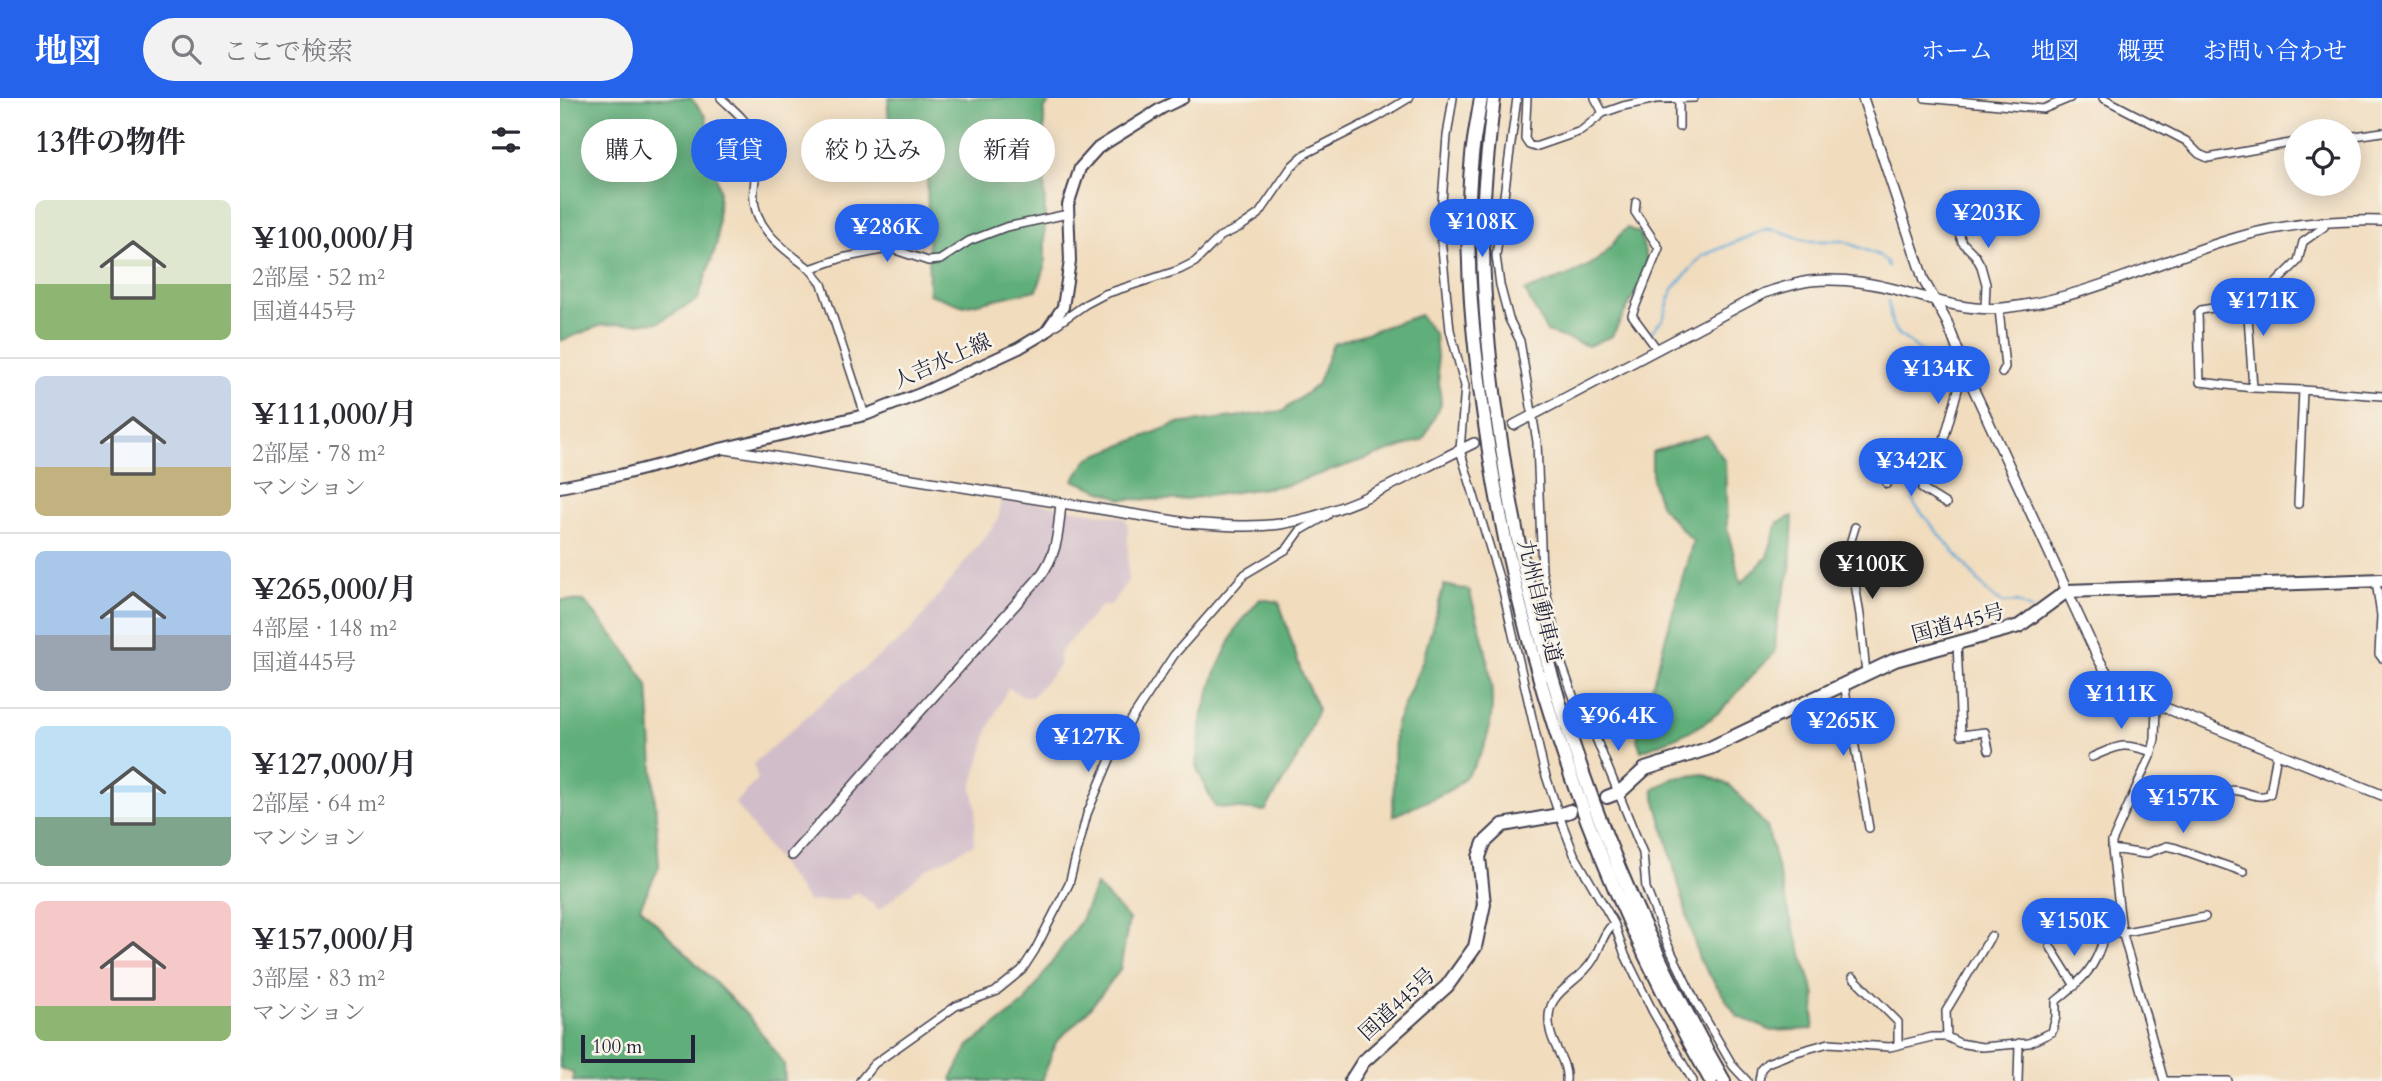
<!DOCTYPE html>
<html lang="ja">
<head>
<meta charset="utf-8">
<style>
  body { margin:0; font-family:Cardo,"Noto Serif JP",serif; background:#f2f2f3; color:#2b2b33; height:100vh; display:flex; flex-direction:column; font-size:26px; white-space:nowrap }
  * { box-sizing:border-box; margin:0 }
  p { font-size:23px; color:#7c7c81 }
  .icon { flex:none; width:38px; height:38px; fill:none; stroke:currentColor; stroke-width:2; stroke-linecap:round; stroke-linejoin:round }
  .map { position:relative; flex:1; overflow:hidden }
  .details { display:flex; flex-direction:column; background:#fff; width:560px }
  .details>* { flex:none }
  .top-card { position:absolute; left:21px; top:21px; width:665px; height:63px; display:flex; gap:14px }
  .fabs { position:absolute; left:1724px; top:21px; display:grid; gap:14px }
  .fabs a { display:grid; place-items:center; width:77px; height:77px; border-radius:50%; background:#fff; box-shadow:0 4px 18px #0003; font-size:35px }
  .scale { position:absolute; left:21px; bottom:18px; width:114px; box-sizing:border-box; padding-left:7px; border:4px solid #22223b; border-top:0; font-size:19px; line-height:24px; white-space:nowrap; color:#22223b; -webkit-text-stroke:5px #f7f3e8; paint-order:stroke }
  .price { position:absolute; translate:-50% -60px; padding:0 16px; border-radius:24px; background:#2563eb; color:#fff; font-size:23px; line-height:46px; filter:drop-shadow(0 2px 4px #0008) }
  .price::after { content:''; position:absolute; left:50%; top:42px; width:21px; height:16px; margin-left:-10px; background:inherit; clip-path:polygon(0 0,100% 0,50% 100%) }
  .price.on { background:#222; color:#fff }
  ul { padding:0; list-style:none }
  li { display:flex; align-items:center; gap:21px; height:175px; padding:0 35px }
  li+li { border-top:2px solid #e1e1e2 }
  li span { display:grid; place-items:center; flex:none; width:196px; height:140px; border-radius:10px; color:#555 }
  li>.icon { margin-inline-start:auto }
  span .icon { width:84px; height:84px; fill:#fffc; stroke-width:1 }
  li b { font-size:30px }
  h2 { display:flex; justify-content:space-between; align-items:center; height:84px; padding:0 35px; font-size:30px }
  .chip { padding:0 24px; border-radius:32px; background:#fff; box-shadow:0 4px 18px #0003; font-size:24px; line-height:63px }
  .chip.on { background:#2563eb; color:#fff }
  header { display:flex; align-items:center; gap:42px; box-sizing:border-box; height:98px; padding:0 35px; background:#2563eb; color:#fff }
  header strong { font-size:33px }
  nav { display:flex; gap:38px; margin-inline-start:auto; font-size:24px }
  .search { width:490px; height:63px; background:#f2f2f3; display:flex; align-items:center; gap:18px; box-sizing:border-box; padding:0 24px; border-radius:38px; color:#7c7c81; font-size:26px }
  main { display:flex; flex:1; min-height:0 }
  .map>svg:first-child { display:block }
  .industrial { fill:#d1bdc9 }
  .forest { fill:#60af7a; stroke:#41685a; stroke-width:2 }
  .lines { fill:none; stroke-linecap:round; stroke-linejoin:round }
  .stream { stroke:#5ea8d6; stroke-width:2.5 }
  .tertiary-tunnel { stroke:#c8b7a3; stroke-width:9; stroke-dasharray:9 4.5; stroke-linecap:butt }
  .minor-casing { stroke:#413e4e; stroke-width:10 }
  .tertiary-casing { stroke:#413e4e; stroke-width:12 }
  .primary-casing { stroke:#413e4e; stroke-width:14 }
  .trunk-casing { stroke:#413e4e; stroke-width:16 }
  .motorway-casing { stroke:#413e4e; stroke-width:16 }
  .minor { stroke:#fff; stroke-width:7 }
  .tertiary { stroke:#fff; stroke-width:9 }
  .primary { stroke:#fff; stroke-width:10 }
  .trunk { stroke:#fff; stroke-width:12 }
  .motorway { stroke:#fff; stroke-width:12 }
  .labels { text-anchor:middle; stroke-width:5; stroke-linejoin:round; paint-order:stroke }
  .street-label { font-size:21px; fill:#22223b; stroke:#f7f3e8 }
</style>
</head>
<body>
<header>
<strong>地図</strong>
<div class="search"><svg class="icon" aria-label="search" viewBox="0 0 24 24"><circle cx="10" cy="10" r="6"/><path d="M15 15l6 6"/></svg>ここで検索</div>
<nav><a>ホーム</a><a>地図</a><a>概要</a><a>お問い合わせ</a></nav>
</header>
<main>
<section class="details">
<h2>13件の物件<svg class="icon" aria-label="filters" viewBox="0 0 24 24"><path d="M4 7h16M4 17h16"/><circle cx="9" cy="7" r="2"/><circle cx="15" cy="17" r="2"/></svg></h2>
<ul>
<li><span style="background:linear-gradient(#dfe7d0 60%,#8fb573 0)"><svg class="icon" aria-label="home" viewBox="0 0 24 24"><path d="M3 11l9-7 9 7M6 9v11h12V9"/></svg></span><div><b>¥100,000/月</b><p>2部屋 · 52 m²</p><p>国道445号</p></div></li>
<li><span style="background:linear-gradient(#c9d6e8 65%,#c2b280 0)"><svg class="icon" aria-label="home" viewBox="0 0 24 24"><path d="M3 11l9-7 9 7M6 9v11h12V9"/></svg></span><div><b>¥111,000/月</b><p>2部屋 · 78 m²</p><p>マンション</p></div></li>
<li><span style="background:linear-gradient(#a9c7e8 60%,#9aa5b1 0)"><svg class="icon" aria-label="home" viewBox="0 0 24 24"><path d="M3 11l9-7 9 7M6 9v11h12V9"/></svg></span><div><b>¥265,000/月</b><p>4部屋 · 148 m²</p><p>国道445号</p></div></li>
<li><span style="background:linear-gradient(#bfe0f5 65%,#7fa58c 0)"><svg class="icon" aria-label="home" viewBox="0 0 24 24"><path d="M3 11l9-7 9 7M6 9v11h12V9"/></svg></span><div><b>¥127,000/月</b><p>2部屋 · 64 m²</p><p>マンション</p></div></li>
<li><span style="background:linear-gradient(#f6c9c9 75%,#8fb573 0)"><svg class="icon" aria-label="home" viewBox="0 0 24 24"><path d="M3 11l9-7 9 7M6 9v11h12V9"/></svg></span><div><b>¥157,000/月</b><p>3部屋 · 83 m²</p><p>マンション</p></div></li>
</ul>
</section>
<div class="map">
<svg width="1822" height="983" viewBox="0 0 1822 983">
  <rect width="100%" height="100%" fill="#f7f3e8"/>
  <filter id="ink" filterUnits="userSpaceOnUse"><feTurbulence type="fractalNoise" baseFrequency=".0143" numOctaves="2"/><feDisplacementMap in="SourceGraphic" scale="14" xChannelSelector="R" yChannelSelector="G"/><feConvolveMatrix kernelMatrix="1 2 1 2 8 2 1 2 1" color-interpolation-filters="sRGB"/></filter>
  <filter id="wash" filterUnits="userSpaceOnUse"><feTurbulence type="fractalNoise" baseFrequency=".00686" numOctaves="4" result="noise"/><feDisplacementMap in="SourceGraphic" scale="28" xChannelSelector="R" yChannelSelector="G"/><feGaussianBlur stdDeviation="1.57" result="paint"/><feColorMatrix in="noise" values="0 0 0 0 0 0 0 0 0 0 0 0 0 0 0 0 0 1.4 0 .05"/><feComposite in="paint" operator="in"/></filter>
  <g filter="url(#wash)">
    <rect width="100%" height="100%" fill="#f1dcbd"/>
    <path class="industrial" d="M442 399 565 420 568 428V483L550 508H541L499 555V568L472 599H463L448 589 429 630 412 690 416 710 414 746 367 771 319 812 298 794 287 801 248 804 175 705 198 681 193 666 283 586 349 535 438 422Z"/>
    <path class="forest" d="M0 0H131L146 19 159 92 157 145 138 201 99 224 42 227 0 243Z
      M329 0H492L484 12 485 169 477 192 404 208 369 196 367 64C348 45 322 29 329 0Z
      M1067 130 1080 135 1089 170 1052 238 1028 248 987 234 965 193C986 185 1024 174 1041 159 1051 150 1057 138 1067 130Z
      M860 217 875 237 881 306 863 342 727 387 618 402 562 401 513 382 529 360 616 326 723 313 757 287 773 246Z
      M1147 337 1165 363 1167 430 1181 485 1207 459 1218 424 1233 418 1230 473 1217 520 1215 555C1193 572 1179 596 1159 614 1138 633 1107 643 1081 653L1077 641 1133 443 1101 409 1092 382V354Z
      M884 487 909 492C928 556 955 636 896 688 883 698 849 710 833 718L835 628 863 562Z
      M700 501 719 504 741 573 758 611 741 654 705 713 655 709 636 668 642 619 656 573 677 529Z
      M0 502 24 503 65 552 88 587 99 769 80 809 191 921 224 966 225 983H13V975L0 970Z
      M1144 676 1171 688 1207 729 1230 819 1255 897 1253 931 1212 933 1177 918 1139 861 1093 692 1114 680Z
      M536 787 569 821 560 872 526 915 496 944 482 983H393L392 979 409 948 464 905 521 822Z"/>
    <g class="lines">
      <path class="stream" d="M1328 203 1332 227 1337 235 1393 278
        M1090 235 1103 221 1113 191 1142 158 1206 131 1219 133 1248 143H1283L1318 157 1326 163 1328 168
        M1373 364 1384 349
        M1370 368C1362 378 1350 392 1354 406L1431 498 1443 505 1457 504 1472 512"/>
    </g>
  </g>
  <g filter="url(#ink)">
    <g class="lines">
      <path class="tertiary-tunnel" d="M914 345 954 327"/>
      <defs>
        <path id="minor" d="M161 0C170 9 185 20 190 32 199 50 196 71 194 91 190 129 224 151 250 171
          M893 0 887 38 880 130 890 232 905 288 900 352 943 493 984 672 999 717 1014 756 1054 825 1065 857 1093 914 1133 983
          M957 0 936 158 940 187 949 221 960 243 977 344 982 473 1001 564 1016 606 1035 638 1083 755 1086 790 1107 845 1135 903 1173 968 1187 983
          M967 0 965 41 969 47 975 49 1021 33 1043 15 1063 8 1096 1 1134 0
          M1035 0 1043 15
          M1365 0 1483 11 1510 0
          M1543 0 1626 43 1639 56 1648 60 1736 44
          M1119 29V1
          M1788 39 1822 34
          M1389 103 1402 144 1415 157 1421 168 1426 186 1425 210
          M1076 104 1075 114 1099 150 1072 217 1097 251
          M1762 123 1764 129 1743 144 1738 163 1705 196 1687 204 1693 290 1743 292 1822 298
          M1687 204 1641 212 1638 215 1640 284 1693 290
          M1439 211 1445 269 1442 275
          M489 232 526 206 545 196 619 172 635 164 661 138 680 129 699 116 732 68 745 56 816 20 849 0
          M305 317 262 186 250 171 282 160 322 152H335L368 163 380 162 409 143 446 129 508 116
          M1369 362 1376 371 1362 391 1386 406
          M1327 386 1337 367 1369 362 1383 345 1399 288 1410 283
          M1738 406 1743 292
          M1295 429 1289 449 1300 517 1306 575
          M1816 483 1821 518 1819 556 1822 560
          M1397 544 1401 637 1425 634 1429 652
          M1284 586 1309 730
          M1596 606 1595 641 1592 654 1552 744V751L1562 833 1604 983
          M1532 659C1560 647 1562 644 1592 654
          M1659 698C1676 682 1693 705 1710 696L1717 655
          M1552 751 1585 756 1607 748 1616 750 1684 774
          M1490 848 1515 888
          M1293 879 1338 924V947
          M1387 939 1386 913 1431 838
          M300 983 314 966 396 908 435 894 462 872 475 852 509 786 527 716 553 654 571 622 614 557 685 476 727 451 740 433 768 417
          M1006 983C1008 964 993 950 990 932 982 892 1017 889 1033 862 1041 849 1042 836 1054 825
          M1199 983 1201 971 1207 965 1233 955 1269 945 1330 949 1372 939H1387L1399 945 1422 949 1469 945 1492 934 1496 919V903C1522 882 1536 871 1544 838L1645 819
          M1458 983 1459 945
          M1607 983H1668"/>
        <path id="tertiary" d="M1303 0 1364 183 1387 224 1408 279 1538 560 1552 584 1576 598 1822 697
          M954 327 1204 195C1219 191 1235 185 1250 183 1277 180 1308 184 1334 191 1369 200 1406 214 1443 210 1528 201 1604 159 1686 137 1731 125 1775 122 1822 123
          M165 351 627 425C658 427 689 430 720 426 791 415 851 375 914 345
          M232 757 479 480C498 455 498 435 501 405"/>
        <path id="primary" d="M0 389 60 377 160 351 305 317 360 296 459 250 486 234 503 209 510 163 508 107 520 70 538 50 602 10 623 0"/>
        <path id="trunk" d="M1047 699 1060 694 1085 671 1150 650 1335 562 1459 528 1507 493 1822 482
          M791 983 803 964 887 888 915 849 924 806 919 759 924 745 943 727 999 717 1010 713"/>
        <path id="motorway" d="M921 0C918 19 914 38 912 58 902 156 914 256 929 353 964 575 1039 788 1151 983
          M934 0C929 40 924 81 923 121 922 194 929 265 940 337 972 564 1050 784 1164 983"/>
      </defs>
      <use href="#minor" class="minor-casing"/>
      <use href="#tertiary" class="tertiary-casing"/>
      <use href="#primary" class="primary-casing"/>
      <use href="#trunk" class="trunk-casing"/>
      <use href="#motorway" class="motorway-casing"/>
      <use href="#minor" class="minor"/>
      <use href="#tertiary" class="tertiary"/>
      <use href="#primary" class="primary"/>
      <use href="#trunk" class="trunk"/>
      <use href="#motorway" class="motorway"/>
    </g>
  </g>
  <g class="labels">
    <g class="street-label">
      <text transform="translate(382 263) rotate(-24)" y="7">人吉水上線</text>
      <text transform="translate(980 503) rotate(76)" y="7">九州自動車道</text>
      <text transform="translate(1398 525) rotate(-15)" y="7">国道445号</text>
      <text transform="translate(837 906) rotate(-43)" y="7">国道445号</text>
    </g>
  </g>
</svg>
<div class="fabs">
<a><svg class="icon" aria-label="locate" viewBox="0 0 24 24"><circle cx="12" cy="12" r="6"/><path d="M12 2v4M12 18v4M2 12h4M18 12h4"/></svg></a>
</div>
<div class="scale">100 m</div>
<b class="price" style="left:1428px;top:152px">¥203K</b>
<b class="price" style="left:922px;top:161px">¥108K</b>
<b class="price" style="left:327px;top:166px">¥286K</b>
<b class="price" style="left:1703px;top:240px">¥171K</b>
<b class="price" style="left:1378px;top:308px">¥134K</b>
<b class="price" style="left:1351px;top:400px">¥342K</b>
<b class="price on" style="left:1312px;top:503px">¥100K</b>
<b class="price" style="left:1561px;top:633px">¥111K</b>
<b class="price" style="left:1058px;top:655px">¥96.4K</b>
<b class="price" style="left:1283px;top:660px">¥265K</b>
<b class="price" style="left:528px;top:676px">¥127K</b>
<b class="price" style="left:1623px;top:737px">¥157K</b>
<b class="price" style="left:1514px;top:860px">¥150K</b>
<div class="top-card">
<a class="chip">購入</a>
<a class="chip on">賃貸</a>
<a class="chip">絞り込み</a>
<a class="chip">新着</a>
</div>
</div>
</main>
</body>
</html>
